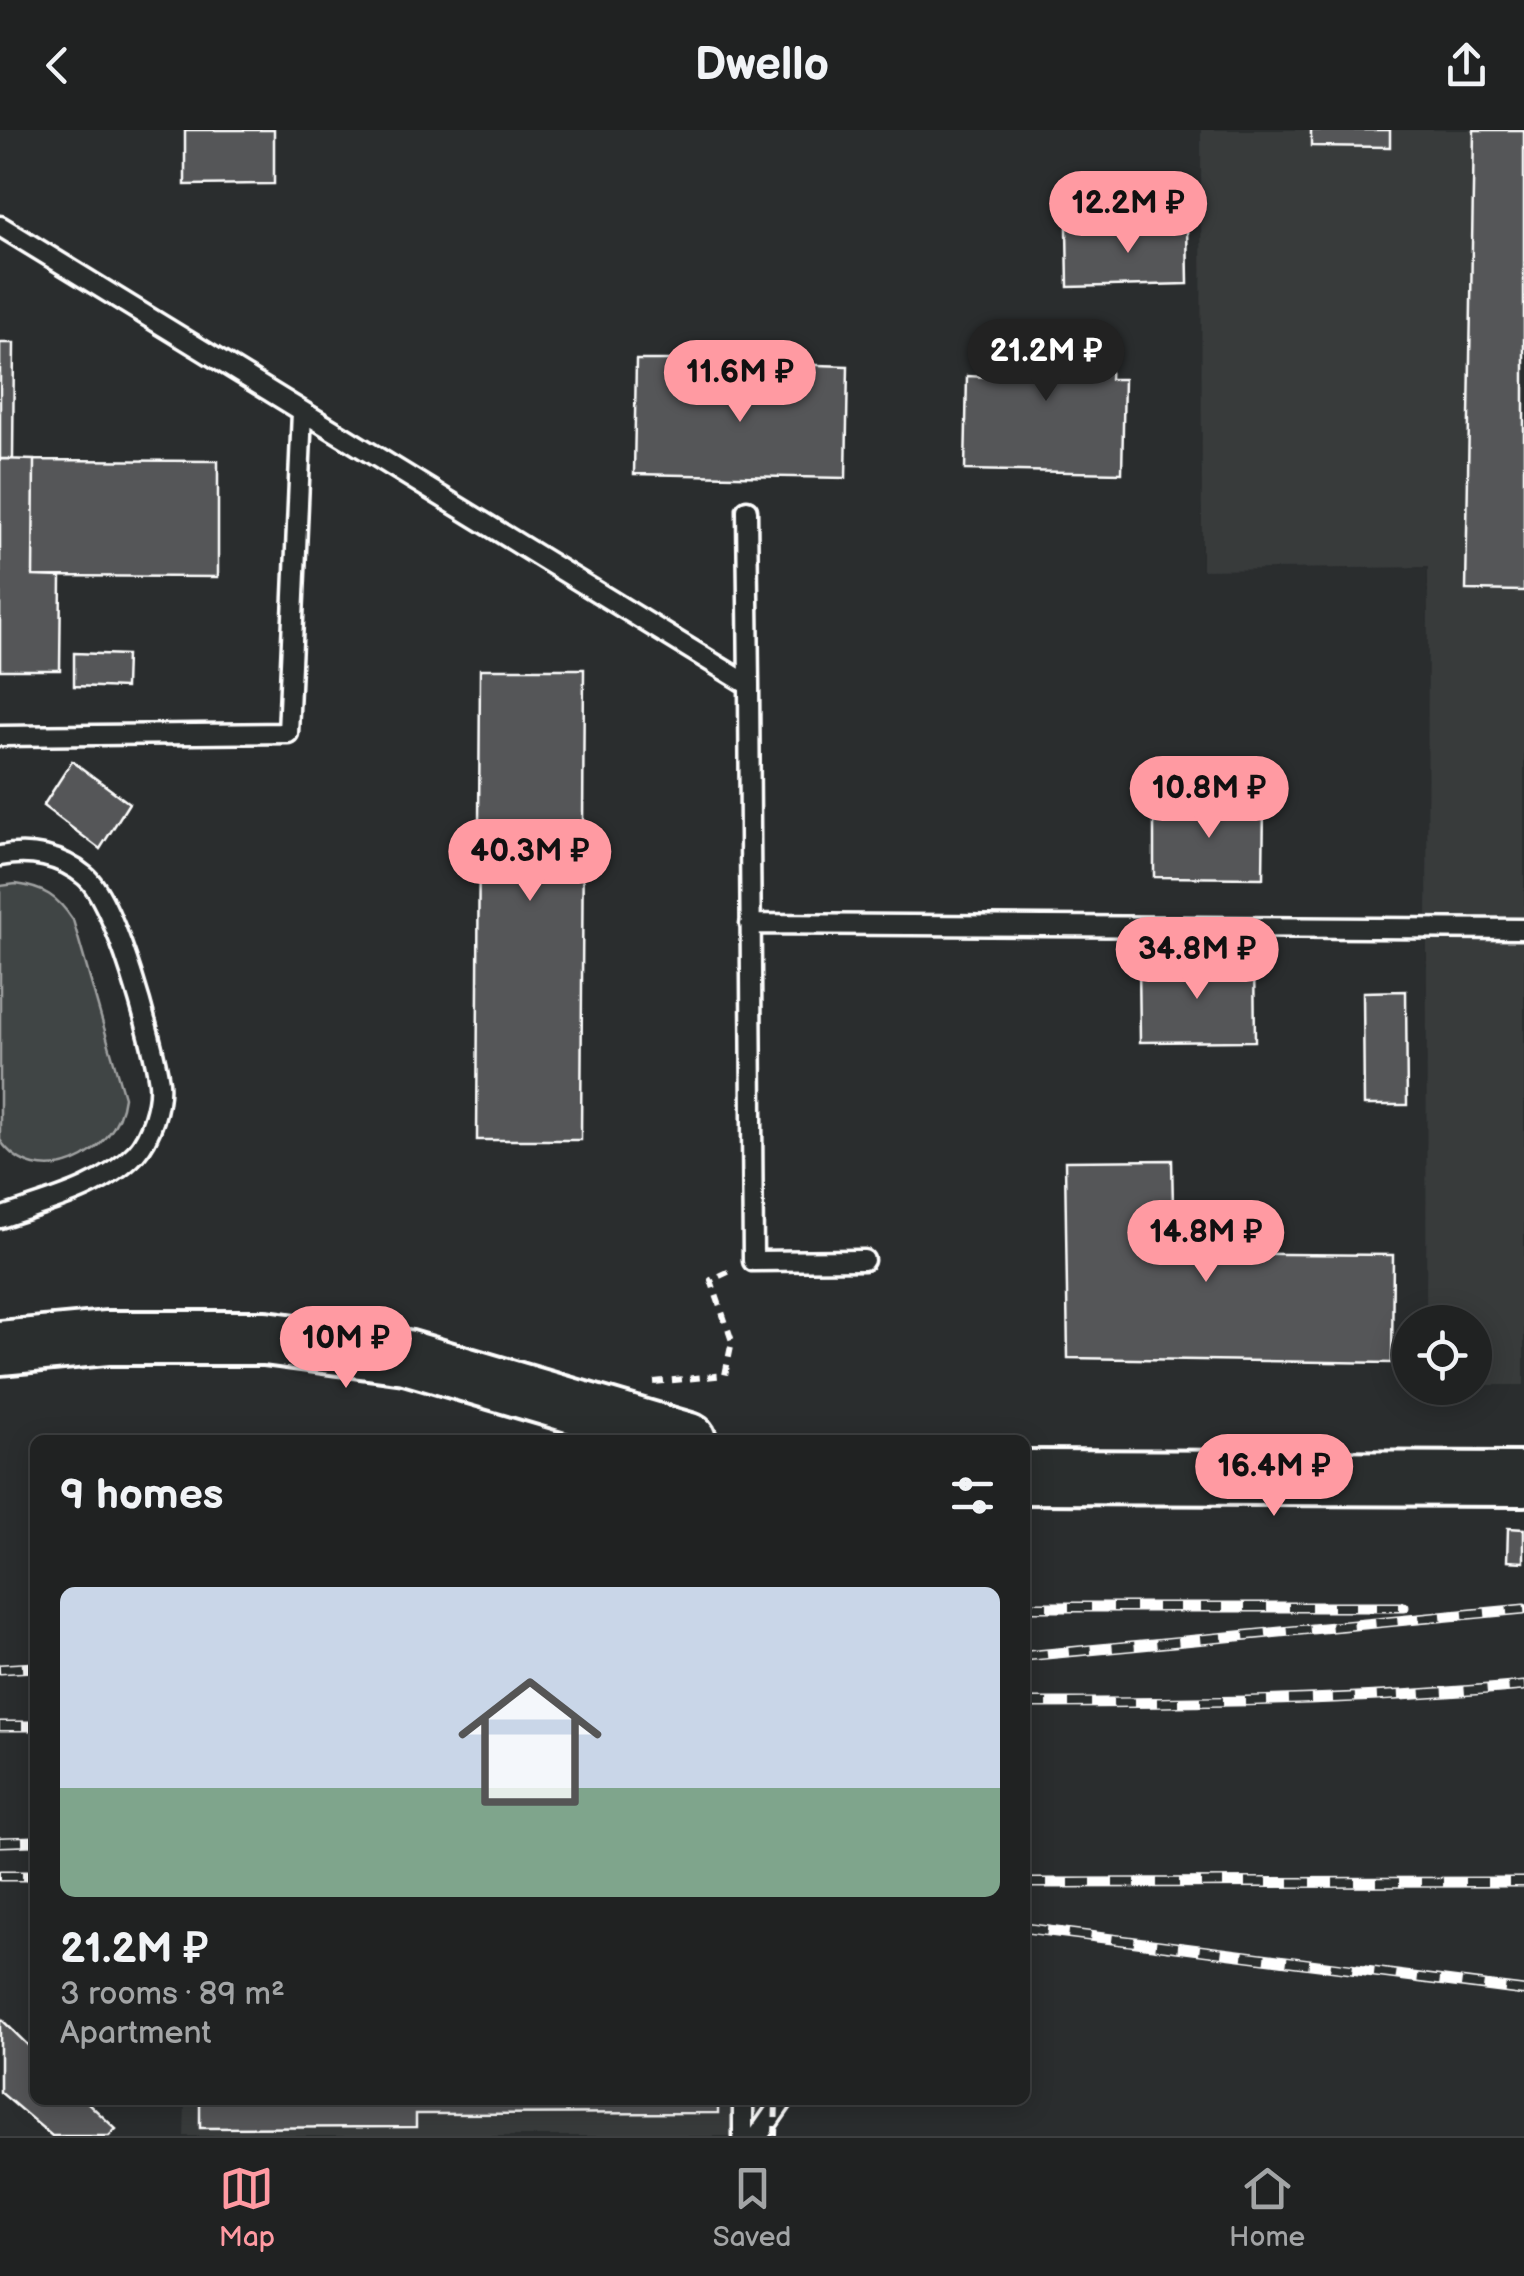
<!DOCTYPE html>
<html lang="en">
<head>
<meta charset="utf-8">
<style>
  body { margin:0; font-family:"Balsamiq Sans",sans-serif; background:#2d2f2f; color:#f1f3f6; height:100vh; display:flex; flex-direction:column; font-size:38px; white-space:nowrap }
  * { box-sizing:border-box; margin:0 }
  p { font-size:32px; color:#a2a4a5 }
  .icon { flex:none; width:55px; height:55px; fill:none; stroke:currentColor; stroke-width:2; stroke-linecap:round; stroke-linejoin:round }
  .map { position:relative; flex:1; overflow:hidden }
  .side { position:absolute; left:30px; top:1305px; width:1000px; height:670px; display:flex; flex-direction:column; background:#202222; border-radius:15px; box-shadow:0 5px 25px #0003,0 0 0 2px #3d3f40 }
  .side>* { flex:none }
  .tools { position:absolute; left:1392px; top:1175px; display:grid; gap:20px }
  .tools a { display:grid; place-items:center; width:100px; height:100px; border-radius:50%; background:#202222; box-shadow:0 5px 25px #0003,0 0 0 2px #3d3f40; font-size:50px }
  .price { position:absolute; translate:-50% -85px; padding:0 22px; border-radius:35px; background:#ff9aa2; color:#111; font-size:32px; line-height:65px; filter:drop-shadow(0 2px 5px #0008) }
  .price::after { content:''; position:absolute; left:50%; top:60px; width:30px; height:22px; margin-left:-15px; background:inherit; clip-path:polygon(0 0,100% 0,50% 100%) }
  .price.active { background:#222; color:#fff }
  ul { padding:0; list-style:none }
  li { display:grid; align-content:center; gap:20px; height:530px; padding:0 30px }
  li+li { border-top:2px solid #3d3f40 }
  li span { display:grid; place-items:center; height:310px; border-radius:15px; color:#555 }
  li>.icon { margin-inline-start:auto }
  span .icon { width:180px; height:180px; fill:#fffc; stroke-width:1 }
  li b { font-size:42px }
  h2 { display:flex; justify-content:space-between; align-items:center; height:120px; padding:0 30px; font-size:42px }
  header { display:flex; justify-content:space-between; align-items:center; height:130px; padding:0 30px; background:#202222; font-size:45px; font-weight:600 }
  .tab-bar { display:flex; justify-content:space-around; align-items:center; height:140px; border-top:2px solid #3d3f40; background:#202222; font-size:28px; color:#a2a4a5 }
  .tab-bar a { display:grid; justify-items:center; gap:5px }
  .tab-bar .active { color:#ff9aa2 }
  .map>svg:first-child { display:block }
  .built { fill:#373a3b }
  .green { fill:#414445; stroke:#a0a2a2; stroke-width:2.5 }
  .building { fill:#555758; stroke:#fff; stroke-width:2.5 }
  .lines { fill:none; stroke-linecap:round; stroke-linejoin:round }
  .lane-casing { stroke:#fff; stroke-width:25 }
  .secondary-casing { stroke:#fff; stroke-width:60 }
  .path { stroke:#fff; stroke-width:6; stroke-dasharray:10 8; stroke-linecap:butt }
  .lane { stroke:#2a2d2e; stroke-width:18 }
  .secondary { stroke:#2a2d2e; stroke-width:52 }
  .rail-casing { stroke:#fff; stroke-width:11 }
  .rail { stroke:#2a2d2e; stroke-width:8; stroke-dasharray:22; stroke-linecap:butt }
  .path-bridge { stroke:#fff; stroke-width:6; stroke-dasharray:10 8; stroke-linecap:butt }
</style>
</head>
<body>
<header><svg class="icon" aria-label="back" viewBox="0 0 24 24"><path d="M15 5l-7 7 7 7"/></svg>Dwello<svg class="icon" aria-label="share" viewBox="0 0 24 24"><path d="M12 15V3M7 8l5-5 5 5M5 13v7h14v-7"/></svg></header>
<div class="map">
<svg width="1524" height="2006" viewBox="0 0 1524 2006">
  <rect width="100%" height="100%" fill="#2a2d2e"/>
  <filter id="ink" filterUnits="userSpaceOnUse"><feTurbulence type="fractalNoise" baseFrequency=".01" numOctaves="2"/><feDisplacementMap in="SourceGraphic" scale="20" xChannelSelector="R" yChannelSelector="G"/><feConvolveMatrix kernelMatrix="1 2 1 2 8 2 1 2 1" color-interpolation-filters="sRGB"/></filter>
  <g filter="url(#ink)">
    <path class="built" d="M1201 0H1524V1255H1475V1192H1426L1428 437 1202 440Z
      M185 1970H759V2006H184Z"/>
    <path class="green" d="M16 754C44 758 57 766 73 790L124 967C117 1027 37 1065 0 1010V756Z"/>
    <path class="building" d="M185 0H274V54L185 55Z
      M1311 0H1390V17L1311 16Z
      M1474 0H1524V461L1466 460Z
      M1187 94 1188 154 1068 157 1067 97Z
      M988 198 1112 201 1110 249H1124L1122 343 965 340 967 246 987 247Z
      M0 213H14L13 329H0Z
      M636 230H701V267L783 268 784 234 848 236 846 348 634 344Z
      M0 329 34 330 33 446 61 447 60 540H0Z
      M34 330 218 331V447L33 446Z
      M74 523 126 525 125 558 74 556Z
      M480 539H584L581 1010H477Z
      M72 631 129 673 100 719 43 676Z
      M1154 674H1264L1263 748 1154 747Z
      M1254 831 1255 911 1140 912 1139 833Z
      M1406 861 1407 975H1364L1363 862Z
      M1172 1030 1174 1123 1393 1125 1392 1233 1068 1228 1065 1031Z
      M1508 1398 1524 1399V1432L1507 1431Z
      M0 1888 35 1922V1970H85L116 1999 109 2006H52L0 1962Z
      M200 1970H718V1983L416 1984V1997L200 1998Z"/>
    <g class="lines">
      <defs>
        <path id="lane" d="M0 96 749 555 753 1131 864 1130
          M747 380 749 555
          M0 606 288 603 302 282
          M0 726C30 720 61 726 85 746 115 770 153 911 159 952 161 974 151 1006 136 1023 101 1060 46 1072 0 1088
          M750 794 1524 799
          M743 1970V2006
          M758 2006 783 1970"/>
        <path id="secondary" d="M0 1218 107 1208H265L406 1227 689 1310
          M1025 1347 1524 1349"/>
      </defs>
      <use href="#lane" class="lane-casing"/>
      <use href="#secondary" class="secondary-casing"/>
      <path class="path" d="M654 1252 725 1245 732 1211 711 1150 730 1141"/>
      <use href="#lane" class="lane"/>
      <use href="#secondary" class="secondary"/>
      <defs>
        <path id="rail" d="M1025 1477H1404
          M1025 1526 1524 1479
          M0 1539 35 1537
          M1025 1573C1192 1573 1357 1571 1524 1556
          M0 1596H35
          M0 1712 35 1711
          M0 1746H35
          M1025 1753 1524 1752
          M1025 1798 1524 1861"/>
      </defs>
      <use href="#rail" class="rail-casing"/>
      <use href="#rail" class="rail"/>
      <path class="path-bridge" d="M775 2006 776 1970"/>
    </g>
  </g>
</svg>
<div class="tools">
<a><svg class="icon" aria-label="locate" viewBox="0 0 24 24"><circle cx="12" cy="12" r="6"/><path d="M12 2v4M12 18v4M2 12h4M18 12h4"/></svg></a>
</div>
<b class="price" style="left:1128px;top:126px">12.2M ₽</b>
<b class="price active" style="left:1046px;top:274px">21.2M ₽</b>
<b class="price" style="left:740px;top:295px">11.6M ₽</b>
<b class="price" style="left:1209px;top:711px">10.8M ₽</b>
<b class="price" style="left:530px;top:774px">40.3M ₽</b>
<b class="price" style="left:1197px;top:872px">34.8M ₽</b>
<b class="price" style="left:1206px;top:1155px">14.8M ₽</b>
<b class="price" style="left:346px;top:1261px">10M ₽</b>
<b class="price" style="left:1274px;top:1389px">16.4M ₽</b>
<section class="side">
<h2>9 homes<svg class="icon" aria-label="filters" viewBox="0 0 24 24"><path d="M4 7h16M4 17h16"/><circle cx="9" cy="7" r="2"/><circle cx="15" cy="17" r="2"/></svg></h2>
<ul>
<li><span style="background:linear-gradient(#c9d6e8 65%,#7fa58c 0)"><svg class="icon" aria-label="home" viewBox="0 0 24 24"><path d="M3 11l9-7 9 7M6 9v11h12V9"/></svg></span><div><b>21.2M ₽</b><p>3 rooms · 89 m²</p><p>Apartment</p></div></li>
</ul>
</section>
</div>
<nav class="tab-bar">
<a class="active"><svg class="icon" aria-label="map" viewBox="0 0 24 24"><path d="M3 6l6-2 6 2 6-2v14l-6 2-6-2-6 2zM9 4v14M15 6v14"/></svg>Map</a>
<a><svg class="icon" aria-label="saved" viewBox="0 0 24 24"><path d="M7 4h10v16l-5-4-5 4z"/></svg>Saved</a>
<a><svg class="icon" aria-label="home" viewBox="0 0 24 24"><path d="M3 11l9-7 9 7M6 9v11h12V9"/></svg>Home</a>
</nav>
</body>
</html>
